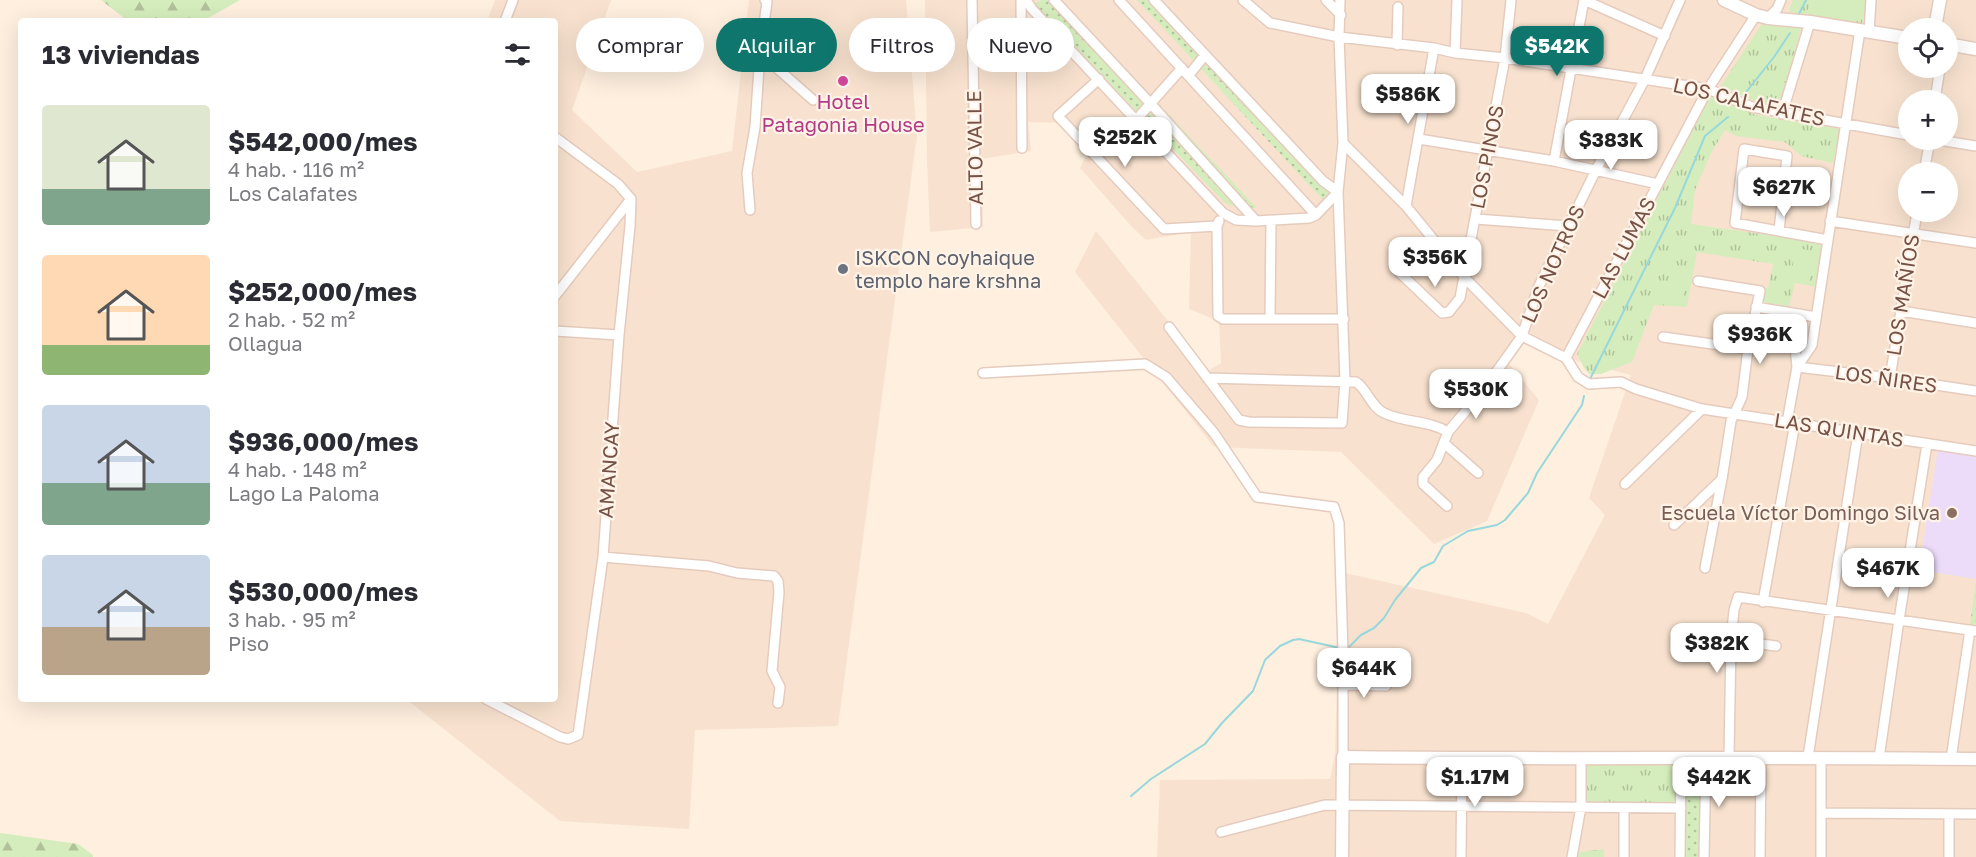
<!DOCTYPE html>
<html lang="es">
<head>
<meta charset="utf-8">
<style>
  body { margin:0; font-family:"Golos Text",sans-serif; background:#f7f7f7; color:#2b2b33; height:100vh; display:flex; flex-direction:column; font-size:22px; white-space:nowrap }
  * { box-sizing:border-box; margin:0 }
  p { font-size:20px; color:#7c7c81 }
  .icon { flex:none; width:33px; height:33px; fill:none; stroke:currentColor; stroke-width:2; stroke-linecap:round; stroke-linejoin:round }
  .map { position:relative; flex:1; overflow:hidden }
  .side { position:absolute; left:18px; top:18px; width:540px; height:684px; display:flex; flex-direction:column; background:#fff; border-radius:6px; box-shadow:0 6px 24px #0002 }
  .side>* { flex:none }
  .guide { position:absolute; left:576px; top:18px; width:570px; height:54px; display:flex; gap:12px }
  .tools { position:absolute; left:1898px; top:18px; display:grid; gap:12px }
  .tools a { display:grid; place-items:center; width:60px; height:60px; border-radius:50%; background:#fff; box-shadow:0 6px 24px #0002; font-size:30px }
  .price { position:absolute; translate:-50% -51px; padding:0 14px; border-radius:12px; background:#fff; color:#222; font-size:20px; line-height:39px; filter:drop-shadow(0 2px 3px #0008) }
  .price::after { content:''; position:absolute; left:50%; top:36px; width:18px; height:14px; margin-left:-9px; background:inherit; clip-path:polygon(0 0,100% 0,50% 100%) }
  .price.on { background:#0f766e; color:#fff }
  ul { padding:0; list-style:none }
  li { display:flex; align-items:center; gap:18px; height:150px; padding:0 24px }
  li span { display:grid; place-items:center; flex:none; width:168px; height:120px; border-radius:6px; color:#555 }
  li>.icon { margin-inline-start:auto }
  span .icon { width:72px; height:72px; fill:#fffc; stroke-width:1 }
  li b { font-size:26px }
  h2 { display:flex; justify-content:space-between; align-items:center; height:72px; padding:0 24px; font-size:26px }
  .chip { padding:0 21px; border-radius:27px; background:#fff; box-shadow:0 6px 24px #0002; font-size:21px; line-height:54px }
  .chip.on { background:#0f766e; color:#fff }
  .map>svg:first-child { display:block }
  .residential { fill:#f8e2cf; fill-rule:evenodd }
  .education { fill:#ecdcfa }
  .grass { fill:url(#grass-dots) }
  .forest { fill:url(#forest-firs) }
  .park { fill:url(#park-tufts) }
  .garden { fill:#d5edbc }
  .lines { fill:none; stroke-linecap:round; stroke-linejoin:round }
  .stream { stroke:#97d8dc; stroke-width:2 }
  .minor-casing { stroke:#e5cbbd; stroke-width:12 }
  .tertiary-casing { stroke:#e5cbbd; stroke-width:15 }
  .minor { stroke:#fff; stroke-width:9 }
  .tertiary { stroke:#fff; stroke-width:12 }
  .hotel-dot { fill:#d1479c; stroke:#fff3e7; stroke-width:2 }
  .worship-dot { fill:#6b7280; stroke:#fff3e7; stroke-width:2 }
  .education-dot { fill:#8d6e63; stroke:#fff3e7; stroke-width:2 }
  .labels { text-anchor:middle; stroke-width:4.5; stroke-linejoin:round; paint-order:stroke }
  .hotel-label { font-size:20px; fill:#b23c85; stroke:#fff3e7 }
  .street-label { font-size:20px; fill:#765145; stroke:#fff3e7 }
  .worship-label { font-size:20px; fill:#5b616d; stroke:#fff3e7; text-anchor:start }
  .education-label { font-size:20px; fill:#785e54; stroke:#fff3e7; text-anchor:end }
</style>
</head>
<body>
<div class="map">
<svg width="1976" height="857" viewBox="0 0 1976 857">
  <defs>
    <pattern id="grass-dots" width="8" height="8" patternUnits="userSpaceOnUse" patternTransform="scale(1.5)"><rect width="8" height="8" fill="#d5edbc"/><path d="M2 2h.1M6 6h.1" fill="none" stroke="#b1c29b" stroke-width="1.8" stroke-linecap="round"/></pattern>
    <pattern id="forest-firs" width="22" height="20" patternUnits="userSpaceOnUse" patternTransform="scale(1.5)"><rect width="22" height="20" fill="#d5edbc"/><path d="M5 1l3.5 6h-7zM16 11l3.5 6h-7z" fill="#b1c29b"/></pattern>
    <pattern id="park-tufts" width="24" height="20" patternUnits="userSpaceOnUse" patternTransform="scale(1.5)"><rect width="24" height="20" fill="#d5edbc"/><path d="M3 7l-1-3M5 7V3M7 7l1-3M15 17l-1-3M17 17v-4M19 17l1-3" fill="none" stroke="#b1c29b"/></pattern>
  </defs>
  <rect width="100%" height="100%" fill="#feefdf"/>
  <path class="residential" d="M495 0H611L572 110 637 172 732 151 749 0H906L917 135 838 726 695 730 689 829 560 821 406 699H555V21H487Z
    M925 0H1976V857H1157L1160 780 1330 779 1335 754 1340 572 1526 613 1548 624 1605 515 1589 498 1631 375 1557 356 1523 339 1505 359 1539 400 1487 521 1434 544 1341 452 1214 447 1075 272 1096 231 1208 371 1221 363 1219 321 1189 309 1191 232 1146 240 1132 227 1080 168 1092 145 1065 123 1028 122 1031 151 981 159 983 227 930 232 927 162ZM1908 28H1947V68H1908ZM1908 100H1947V140H1908ZM1908 172H1947V212H1908Z"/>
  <path class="education" d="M1938 449 1976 455V579L1919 570Z"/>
  <path class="grass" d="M1040 0H1061L1257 208H1238L1225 203 1034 5Z
    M1137 0H1157L1334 191 1323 200Z
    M1976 582V625L1970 624Z
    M1702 761 1701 857H1683L1685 762Z"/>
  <path class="forest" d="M101 0H240L203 21H128Z
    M0 833 78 844 93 855V857H0Z
    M1604 849V857H1577L1580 852Z"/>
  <path class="park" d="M1793 0H1867L1862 24 1790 12 1789 9Z
    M1763 22 1801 29 1779 107 1757 102 1721 86Z
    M1711 95 1756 115 1840 129 1833 163 1801 156 1785 142 1736 136 1725 130 1711 153 1695 190 1691 224 1823 243 1817 287 1795 283 1789 306 1759 302 1761 287 1768 288 1773 264 1697 252 1687 307 1654 305 1632 362 1601 374H1589L1584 368 1577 354Z
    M1677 761V806L1584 804 1585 763Z"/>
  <path class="garden" d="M1812 0H1865L1861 21 1806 13Z
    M1744 52 1758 62 1742 86 1728 76Z
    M1795 248 1814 251 1809 283 1791 280Z
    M1672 269 1687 271 1682 299 1668 297Z"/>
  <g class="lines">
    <path class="stream" d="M1799 14 1806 0
      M1743 96 1774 57 1790 33
      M1591 377 1675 208 1705 136 1728 117
      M1345 647H1349L1361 635 1374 628 1384 618 1395 600 1421 568 1434 562 1443 546 1468 531 1497 525 1505 520 1528 493 1537 473 1582 405 1584 396
      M1131 796 1151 779 1205 744 1222 723 1253 691 1265 660 1280 646 1293 640 1299 639 1340 648"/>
    <defs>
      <path id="minor" d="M765 0 767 2 760 53 813 100
        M972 0 976 224
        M1021 0 1022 148
        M1026 0 1032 9 1223 213 1236 220 1256 221 1309 218 1316 215 1338 192 1323 181 1154 0
        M1054 0 1150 103 1256 221
        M1119 0 1316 215
        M1243 0 1270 23 1339 37 1434 48 1455 53 1505 58 1708 89 1752 107 1908 135
        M1326 0 1341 15
        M1768 18 1777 9 1781 0
        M505 21 513 0
        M1869 32 1871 0
        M1397 45 1398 7
        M1455 53 1457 0
        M1189 75 1205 55
        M1099 79 1058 116 1164 229 1217 226
        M1935 100 1940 68
        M1782 114 1810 22
        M1136 120 1182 68
        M1419 139 1554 161 1658 184
        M1939 140 1976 146
        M1343 143 1406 206 1464 277 1522 336 1566 358
        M1554 161 1584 0 1665 36
        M1924 172 1930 140
        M1406 206 1434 48
        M750 210 747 173 755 127 760 53
        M1476 219 1568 226
        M1219 221 1217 226 1218 316 1223 319H1344
        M1830 221 1976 243
        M1779 231 1787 156 1744 149 1735 223 1828 240
        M1400 273 1442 313 1449 312 1460 298 1505 58 1511 0
        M1698 281 1760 291 1748 349 1742 397 1731 421 1722 479 1705 568
        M555 296 631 199
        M1756 307 1816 317
        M1901 311 1976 323
        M1270 318 1271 221
        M1169 327 1239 420 1249 422 1342 423 1345 381 1338 192 1343 143 1339 37 1340 0
        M555 331 619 335
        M1663 337 1748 349
        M1566 358 1578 377 1589 384 1621 382 1636 389 1702 409 1976 451
        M1566 358 1708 89 1756 15
        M1797 367 1890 378 1976 391
        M1797 367 1795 347 1800 314
        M983 373 1145 364 1166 377 1214 433 1257 497 1334 507 1339 523 1343 652V757
        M1207 378 1356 382C1368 390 1370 406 1384 413 1405 423 1428 420 1448 432
        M1890 378 1917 212
        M1787 422 1797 367 1812 345 1860 30
        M1444 443 1478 473
        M1625 484 1702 409
        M1447 506 1423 484V477L1437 460 1448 432 1484 389 1522 336 1538 288 1596 170 1645 79 1680 0
        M1674 525 1722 479
        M603 557 709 566 737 573 774 576 778 581 779 592 772 671 780 687 778 703
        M1763 602 1795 423
        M1731 640 1776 646
        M1343 685 1386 686
        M486 699 560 737 568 739 578 735 603 557 619 335 630 226 631 199 618 184 555 137
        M1729 757 1731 640 1734 610 1738 597 1976 631
        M1808 757 1858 433
        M1879 758 1899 620 1927 444
        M1951 759 1970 630
        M1821 813 1976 814
        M1949 814V857
        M1221 832 1325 805 1681 808
        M1461 857 1462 759
        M1572 857 1581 807V759
        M1624 857V808
        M1680 857 1681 759
        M1704 857 1706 758
        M1760 857 1761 757
        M1821 857V757"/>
      <path id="tertiary" d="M1724 0 1756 15 1768 18 1810 22 1908 38
        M1935 28 1940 0
        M1947 44 1976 49
        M1342 857 1343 757C1554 760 1765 756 1976 759"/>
    </defs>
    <use href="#minor" class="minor-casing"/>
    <use href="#tertiary" class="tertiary-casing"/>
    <use href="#minor" class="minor"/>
    <use href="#tertiary" class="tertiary"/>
  </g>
  <circle class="hotel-dot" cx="843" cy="81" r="6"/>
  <circle class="worship-dot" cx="843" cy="269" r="6"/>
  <circle class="education-dot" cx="1952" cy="513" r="6"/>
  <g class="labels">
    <g class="hotel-label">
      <text x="843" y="109">Hotel<tspan x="843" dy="23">Patagonia House</tspan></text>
    </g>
    <g class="street-label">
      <text transform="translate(1749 102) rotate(13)" y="7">LOS CALAFATES</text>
      <text transform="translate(975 148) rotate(-91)" y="7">ALTO VALLE</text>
      <text transform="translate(1487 157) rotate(-79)" y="7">LOS PINOS</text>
      <text transform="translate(1624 248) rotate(-62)" y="7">LAS LUMAS</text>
      <text transform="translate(1553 264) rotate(-66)" y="7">LOS NOTROS</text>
      <text transform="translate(1903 295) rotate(-81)" y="7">LOS MAÑÍOS</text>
      <text transform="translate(1886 379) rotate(8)" y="7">LOS ÑIRES</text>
      <text transform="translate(1839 430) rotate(9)" y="7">LAS QUINTAS</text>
      <text transform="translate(609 470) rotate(-86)" y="7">AMANCAY</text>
    </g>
    <g class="worship-label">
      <text x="855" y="265">ISKCON coyhaique<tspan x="855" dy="23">templo hare krshna</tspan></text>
    </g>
    <g class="education-label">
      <text x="1940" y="520">Escuela Víctor Domingo Silva</text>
    </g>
  </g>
</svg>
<div class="tools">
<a><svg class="icon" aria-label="locate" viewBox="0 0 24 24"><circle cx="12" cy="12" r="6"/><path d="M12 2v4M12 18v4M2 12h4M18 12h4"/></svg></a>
<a>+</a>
<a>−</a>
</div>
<b class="price on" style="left:1557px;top:77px">$542K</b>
<b class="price" style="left:1408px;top:125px">$586K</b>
<b class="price" style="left:1125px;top:168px">$252K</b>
<b class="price" style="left:1611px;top:171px">$383K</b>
<b class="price" style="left:1784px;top:218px">$627K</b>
<b class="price" style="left:1435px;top:288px">$356K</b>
<b class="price" style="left:1760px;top:365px">$936K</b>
<b class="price" style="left:1476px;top:420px">$530K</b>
<b class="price" style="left:1888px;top:599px">$467K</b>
<b class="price" style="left:1717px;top:674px">$382K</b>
<b class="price" style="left:1364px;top:699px">$644K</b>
<b class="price" style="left:1475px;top:808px">$1.17M</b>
<b class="price" style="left:1719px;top:808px">$442K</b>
<div class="guide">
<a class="chip">Comprar</a>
<a class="chip on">Alquilar</a>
<a class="chip">Filtros</a>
<a class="chip">Nuevo</a>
</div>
<section class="side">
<h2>13 viviendas<svg class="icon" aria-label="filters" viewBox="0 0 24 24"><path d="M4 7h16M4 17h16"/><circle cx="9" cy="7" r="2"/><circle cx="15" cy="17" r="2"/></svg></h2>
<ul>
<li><span style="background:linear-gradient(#dfe7d0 70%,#7fa58c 0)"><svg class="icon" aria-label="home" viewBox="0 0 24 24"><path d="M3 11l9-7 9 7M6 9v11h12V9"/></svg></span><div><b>$542,000/mes</b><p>4 hab. · 116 m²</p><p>Los Calafates</p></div></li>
<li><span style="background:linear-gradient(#ffd9b3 75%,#8fb573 0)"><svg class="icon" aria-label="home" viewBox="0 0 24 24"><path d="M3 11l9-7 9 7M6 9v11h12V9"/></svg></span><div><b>$252,000/mes</b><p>2 hab. · 52 m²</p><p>Ollagua</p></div></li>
<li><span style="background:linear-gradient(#c9d6e8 65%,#7fa58c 0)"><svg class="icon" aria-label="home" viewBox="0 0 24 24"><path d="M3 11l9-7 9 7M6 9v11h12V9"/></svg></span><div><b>$936,000/mes</b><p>4 hab. · 148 m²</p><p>Lago La Paloma</p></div></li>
<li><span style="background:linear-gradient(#c9d6e8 60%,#b9a48a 0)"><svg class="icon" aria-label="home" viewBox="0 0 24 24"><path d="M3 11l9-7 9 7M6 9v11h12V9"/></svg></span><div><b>$530,000/mes</b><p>3 hab. · 95 m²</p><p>Piso</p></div></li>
</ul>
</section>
</div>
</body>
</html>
